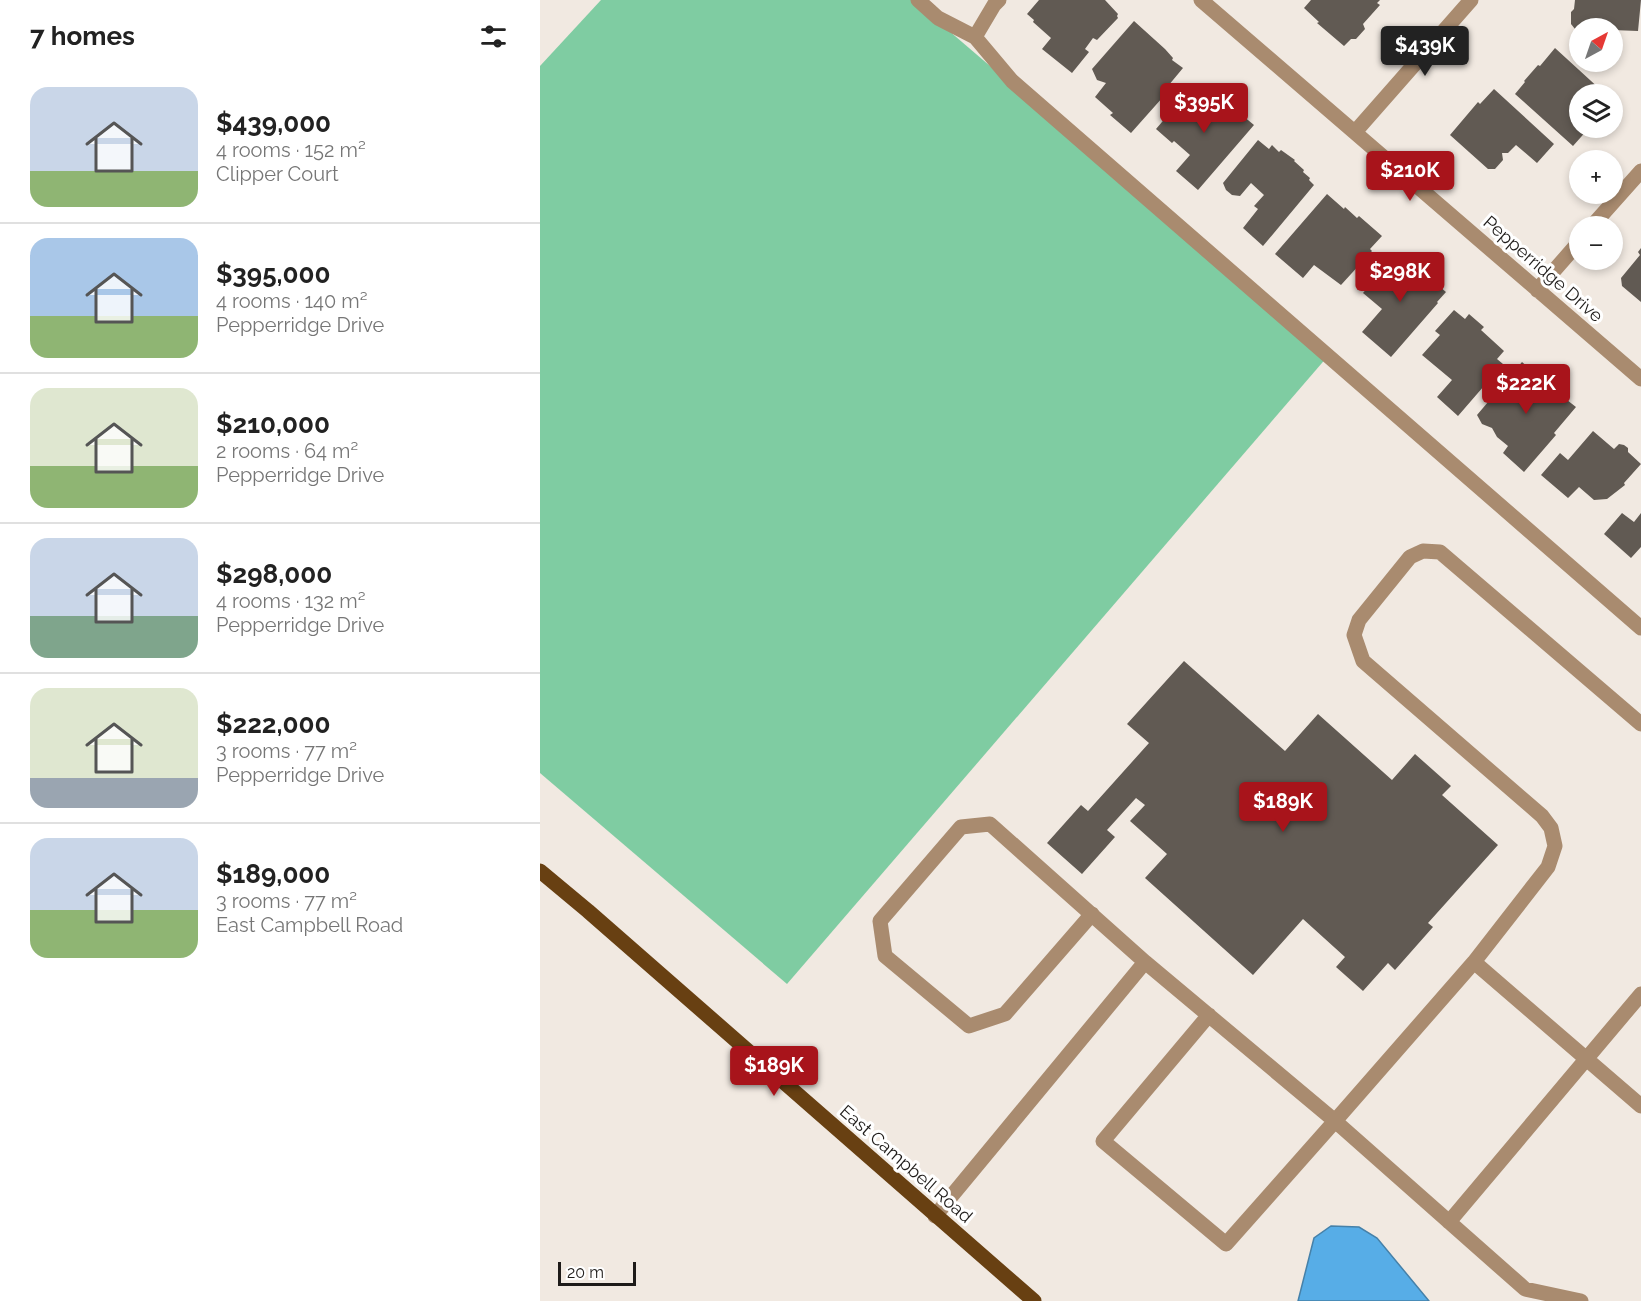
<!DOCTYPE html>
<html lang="en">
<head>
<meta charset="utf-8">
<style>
  body { margin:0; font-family:Raleway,sans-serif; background:#f2f2f2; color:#222; height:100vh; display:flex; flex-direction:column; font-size:22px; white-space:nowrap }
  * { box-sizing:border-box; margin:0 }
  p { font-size:20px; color:#767676 }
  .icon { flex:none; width:33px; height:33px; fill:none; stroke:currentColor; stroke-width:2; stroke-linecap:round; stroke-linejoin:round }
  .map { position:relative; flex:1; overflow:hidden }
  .drawer { display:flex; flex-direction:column; background:#fff; width:540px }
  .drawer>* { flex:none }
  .needle { width:39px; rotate:40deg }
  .buttons { position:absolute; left:1029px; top:18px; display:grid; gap:12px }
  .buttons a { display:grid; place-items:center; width:54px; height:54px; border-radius:50%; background:#fff; box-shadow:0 3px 9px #0003; font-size:30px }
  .scale { position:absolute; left:18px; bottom:15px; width:78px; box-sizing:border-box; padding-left:6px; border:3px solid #1e1b19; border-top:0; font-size:16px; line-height:21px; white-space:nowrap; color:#1e1b19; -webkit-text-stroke:4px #fff; paint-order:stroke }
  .price { position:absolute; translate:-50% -51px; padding:0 14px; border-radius:6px; background:#a8141b; color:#fff; font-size:20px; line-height:39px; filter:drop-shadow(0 2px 3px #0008) }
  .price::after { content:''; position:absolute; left:50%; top:36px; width:18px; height:14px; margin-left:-9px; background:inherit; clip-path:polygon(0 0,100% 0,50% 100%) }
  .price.selected { background:#222; color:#fff }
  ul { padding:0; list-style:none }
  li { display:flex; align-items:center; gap:18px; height:150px; padding:0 30px }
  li+li { border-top:2px solid #e0e0e0 }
  li span { display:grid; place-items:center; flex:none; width:168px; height:120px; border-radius:18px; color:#555 }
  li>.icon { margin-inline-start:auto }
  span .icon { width:72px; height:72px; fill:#fffc; stroke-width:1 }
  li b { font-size:26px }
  h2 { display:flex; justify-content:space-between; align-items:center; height:72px; padding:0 30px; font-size:26px }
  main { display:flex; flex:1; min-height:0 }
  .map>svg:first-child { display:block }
  .green { fill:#7fcca2 }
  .water { fill:#57ade7; stroke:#4681a9; stroke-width:1.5 }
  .building { fill:#615a53 }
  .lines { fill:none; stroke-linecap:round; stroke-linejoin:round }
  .minor { stroke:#a98b6f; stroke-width:15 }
  .major { stroke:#684012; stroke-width:15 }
  .labels { text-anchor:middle; stroke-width:6; stroke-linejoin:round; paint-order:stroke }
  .street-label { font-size:18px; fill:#1e1b19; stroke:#fff }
</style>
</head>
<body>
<main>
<section class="drawer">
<h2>7 homes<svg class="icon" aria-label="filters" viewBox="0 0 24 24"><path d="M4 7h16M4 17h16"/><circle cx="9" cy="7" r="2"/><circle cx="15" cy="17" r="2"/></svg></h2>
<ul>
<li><span style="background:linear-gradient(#c9d6e8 70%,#8fb573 0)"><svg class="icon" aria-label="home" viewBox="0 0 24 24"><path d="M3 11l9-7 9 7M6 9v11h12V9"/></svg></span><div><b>$439,000</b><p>4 rooms · 152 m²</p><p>Clipper Court</p></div></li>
<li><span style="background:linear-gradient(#a9c7e8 65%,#8fb573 0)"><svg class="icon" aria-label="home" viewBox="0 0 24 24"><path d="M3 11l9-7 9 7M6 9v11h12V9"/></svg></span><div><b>$395,000</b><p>4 rooms · 140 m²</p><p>Pepperridge Drive</p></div></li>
<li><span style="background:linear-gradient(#dfe7d0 65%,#8fb573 0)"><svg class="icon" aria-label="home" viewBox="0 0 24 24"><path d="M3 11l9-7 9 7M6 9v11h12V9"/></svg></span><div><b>$210,000</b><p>2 rooms · 64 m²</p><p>Pepperridge Drive</p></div></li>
<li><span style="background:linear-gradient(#c9d6e8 65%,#7fa58c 0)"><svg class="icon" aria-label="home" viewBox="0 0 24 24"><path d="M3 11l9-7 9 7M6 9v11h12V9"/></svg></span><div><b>$298,000</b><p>4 rooms · 132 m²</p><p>Pepperridge Drive</p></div></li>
<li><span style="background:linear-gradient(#dfe7d0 75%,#9aa5b1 0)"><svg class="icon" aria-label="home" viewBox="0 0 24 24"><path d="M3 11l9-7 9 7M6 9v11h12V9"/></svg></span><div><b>$222,000</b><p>3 rooms · 77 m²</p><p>Pepperridge Drive</p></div></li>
<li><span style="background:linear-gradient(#c9d6e8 60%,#8fb573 0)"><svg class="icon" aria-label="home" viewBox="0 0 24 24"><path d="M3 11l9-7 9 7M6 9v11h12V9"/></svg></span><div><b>$189,000</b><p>3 rooms · 77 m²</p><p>East Campbell Road</p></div></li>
</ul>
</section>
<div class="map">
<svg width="1101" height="1301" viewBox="0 0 1101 1301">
  <rect width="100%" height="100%" fill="#f1e9e1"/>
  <path class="green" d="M61 0H373L788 356 247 984 0 773V66Z"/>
  <path class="water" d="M791 1226 819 1227 837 1238 889 1301H758L774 1238Z"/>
  <path class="building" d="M499 0H565L578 14 577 16 578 18 557 40 553 38 545 49 549 52 532 73 502 49 511 38 493 22 494 20 487 14Z
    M771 0H840L837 3 840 5 823 24 825 29 816 39H811L804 46 777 23 779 22 764 8Z
    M1035 0H1101L1098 31 1072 30V28L1035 29 1031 24V12L1034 9Z
    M594 21 625 49 633 58 632 60 643 68 628 86 631 88 591 133 570 115 573 113 555 97 566 83 557 80 552 69Z
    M1015 48 1062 91 1060 94H1040V128H1049L1033 146 975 94 985 82 984 81 998 65 1000 66Z
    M663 87 672 94 674 92 714 125 658 190 636 171 650 155 634 141 632 143 616 129 645 95 651 101Z
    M954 89 1014 144 997 163 976 145 968 153H962L963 160 955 169H948L910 135 938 102 940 104Z
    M718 140 729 149 732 145 739 152 741 150 755 160 754 161 764 170 763 172 770 178 769 180 774 185 723 246 703 228 718 209 714 206 724 195 711 183 700 196 692 195 686 190 683 183Z
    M787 194 804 209 805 207 817 218 819 216 842 236 830 249 832 251 801 285 774 265 763 278 735 254Z
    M1101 248V302L1082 286 1081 278 1100 255 1098 252Z
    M858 252 906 292 897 302 898 303 851 357 822 332 842 309 823 293Z
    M914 310 925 319 929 314 944 327 941 330 964 351 957 359 963 364 918 416 897 397 912 380 882 355 900 335 895 331Z
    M982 362 995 373 996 372 1000 376 1002 373 1029 399 1027 400 1036 407 1014 433 1016 435 984 472 963 453 968 446 957 437 952 428 942 424 937 415Z
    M1053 431 1074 449 1079 444 1084 445 1088 448V452L1101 464 1084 483 1085 485 1067 499 1054 500 1039 487 1028 498 1001 475 1020 453 1028 460Z
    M1082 513 1094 522 1101 513V547L1091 558 1064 534Z
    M644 661 745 751 778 714 852 780 875 754 911 786 902 795 958 845 888 923 893 927 855 970 848 963 823 991 796 967 805 957 763 919 713 975 605 878 627 854 590 821 605 805 596 798 567 830 575 837 542 874 507 843 541 805 548 811 609 743 587 724Z"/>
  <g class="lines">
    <path class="minor" d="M378 0 398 18 435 37
      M459 0 454 5 435 37 472 81 1101 628
      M661 0 1101 379
      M815 132 931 0
      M1052 226 1101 171
      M997 290 1040 241
      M552 914 465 1014 429 1026 345 956 340 921 421 827 450 824 605 962
      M934 962 1008 867 1015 846 1011 828 1002 816 823 661 814 635 819 620 870 557 883 551 900 552 1101 724
      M669 1015 563 1141 686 1244 795 1121 985 1289 1041 1301
      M395 1216 605 962 795 1121 934 962 1101 1106
      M909 1222 1101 994"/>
    <path class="major" d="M0 871 48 911 494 1301"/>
  </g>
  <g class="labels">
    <g class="street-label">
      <text transform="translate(1003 269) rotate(41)" y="6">Pepperridge Drive</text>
      <text transform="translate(366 1164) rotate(41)" y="6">East Campbell Road</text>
    </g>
  </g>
</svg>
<div class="buttons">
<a><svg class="needle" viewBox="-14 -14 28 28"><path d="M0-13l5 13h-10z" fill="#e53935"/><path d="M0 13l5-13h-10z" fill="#767676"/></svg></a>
<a><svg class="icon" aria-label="layers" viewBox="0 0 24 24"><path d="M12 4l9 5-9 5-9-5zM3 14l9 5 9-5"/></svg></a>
<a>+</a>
<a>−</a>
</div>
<div class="scale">20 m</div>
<b class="price selected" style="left:885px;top:77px">$439K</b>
<b class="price" style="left:664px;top:134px">$395K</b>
<b class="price" style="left:870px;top:202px">$210K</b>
<b class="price" style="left:860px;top:303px">$298K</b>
<b class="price" style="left:986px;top:415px">$222K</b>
<b class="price" style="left:743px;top:833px">$189K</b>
<b class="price" style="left:234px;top:1097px">$189K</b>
</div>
</main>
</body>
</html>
